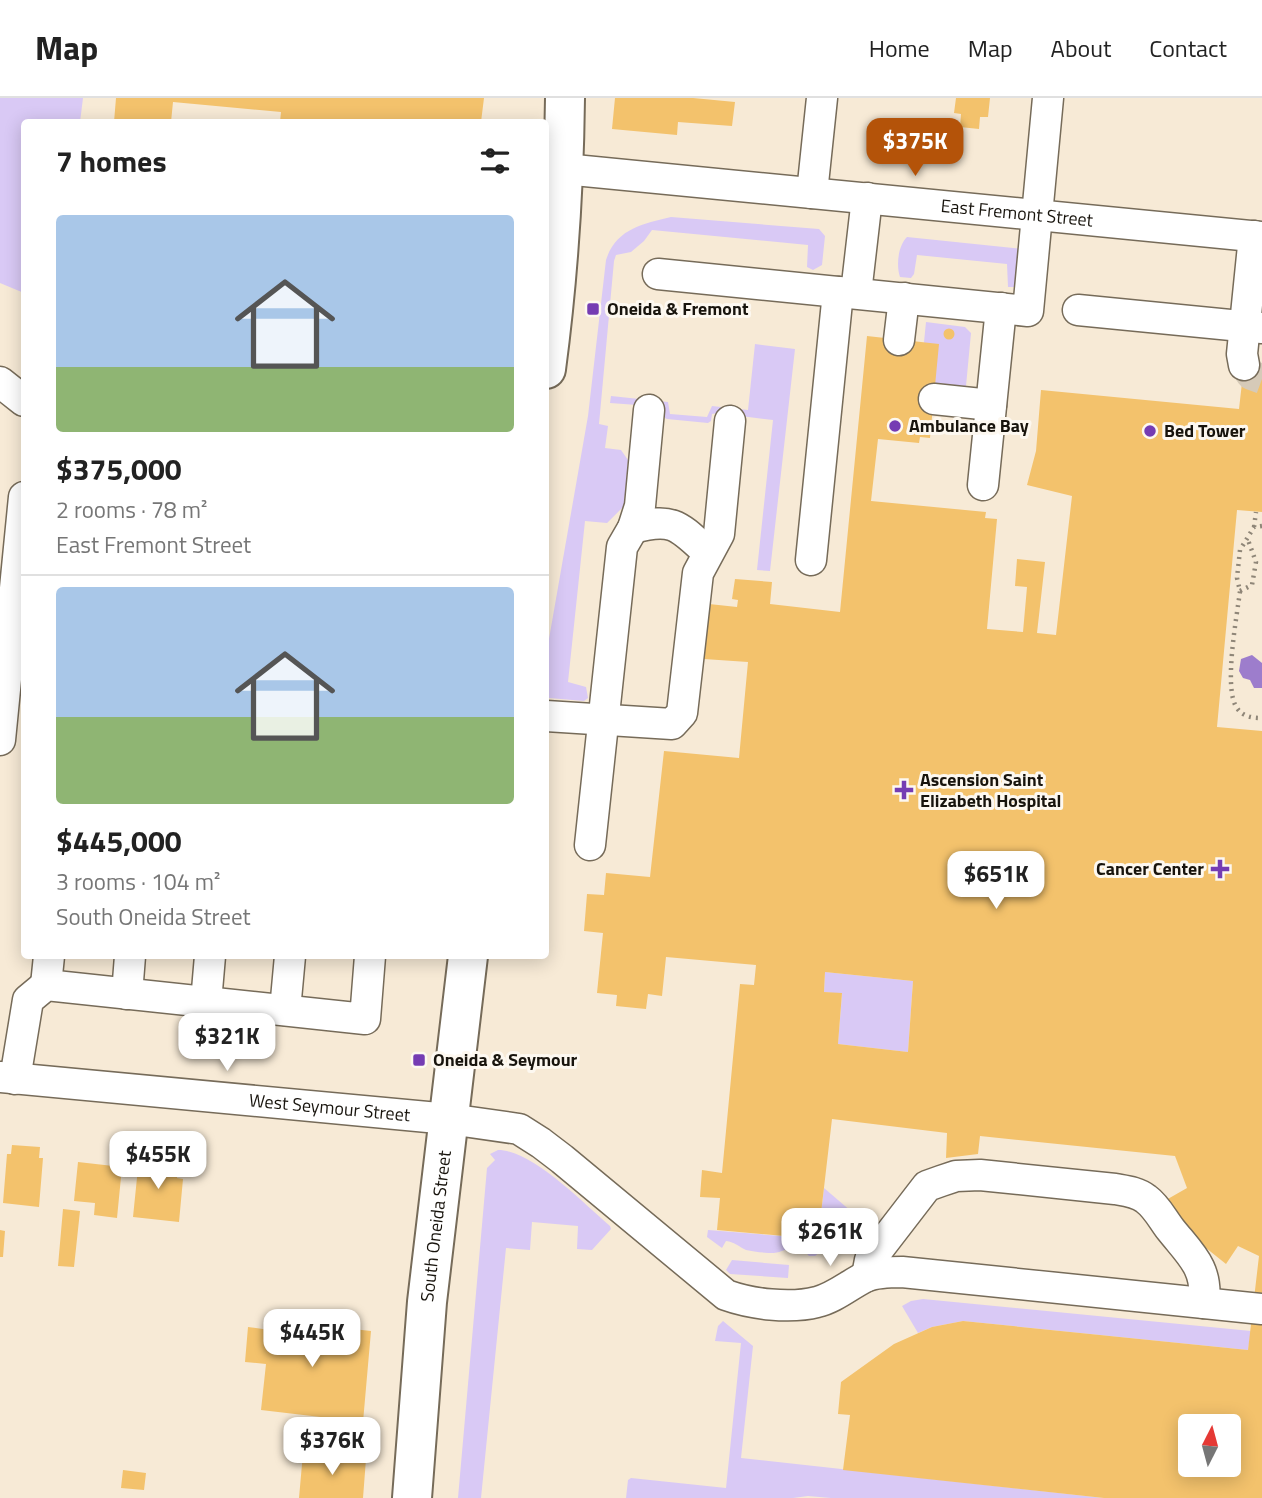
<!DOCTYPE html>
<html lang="en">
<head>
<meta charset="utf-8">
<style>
  body { margin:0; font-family:"Titillium Web",sans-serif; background:#f2f2f2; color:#222; height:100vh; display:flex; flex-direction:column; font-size:26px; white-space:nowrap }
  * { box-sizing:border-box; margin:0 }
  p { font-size:23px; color:#767676 }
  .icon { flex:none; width:38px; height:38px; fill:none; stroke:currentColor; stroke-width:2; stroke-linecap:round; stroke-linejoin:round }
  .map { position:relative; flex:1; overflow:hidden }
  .drawer { position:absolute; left:21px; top:21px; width:528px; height:840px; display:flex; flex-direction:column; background:#fff; border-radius:7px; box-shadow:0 4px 18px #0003 }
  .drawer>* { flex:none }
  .needle { width:46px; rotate:6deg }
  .tools { position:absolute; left:1178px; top:1316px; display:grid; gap:14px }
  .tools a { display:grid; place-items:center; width:63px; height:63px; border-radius:7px; background:#fff; box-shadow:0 4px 18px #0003; font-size:35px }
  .price { position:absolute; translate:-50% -60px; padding:0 16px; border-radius:14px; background:#fff; color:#222; font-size:23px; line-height:46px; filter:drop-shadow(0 2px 4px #0008) }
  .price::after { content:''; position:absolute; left:50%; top:42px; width:21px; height:16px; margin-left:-10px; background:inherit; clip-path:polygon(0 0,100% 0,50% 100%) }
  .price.active { background:#b45309; color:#fff }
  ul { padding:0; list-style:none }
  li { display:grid; align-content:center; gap:14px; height:371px; padding:0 35px }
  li+li { border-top:2px solid #e0e0e0 }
  li span { display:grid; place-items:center; height:217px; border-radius:7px; color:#555 }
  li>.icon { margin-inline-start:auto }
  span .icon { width:126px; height:126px; fill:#fffc; stroke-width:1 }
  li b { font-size:30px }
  h2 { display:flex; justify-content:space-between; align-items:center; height:84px; padding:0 35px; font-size:30px }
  header { display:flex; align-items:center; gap:42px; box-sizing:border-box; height:98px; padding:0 35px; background:#fff; border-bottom:2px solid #e0e0e0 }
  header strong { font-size:33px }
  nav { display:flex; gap:38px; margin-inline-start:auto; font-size:24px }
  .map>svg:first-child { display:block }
  .green { fill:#d9c9f5 }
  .water { fill:#9d7dcc }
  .building { fill:#f3c26c; fill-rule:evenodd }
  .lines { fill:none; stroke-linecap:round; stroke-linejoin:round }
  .minor-tunnel { stroke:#d6cab8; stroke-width:30; stroke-dasharray:30 15; stroke-linecap:butt }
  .minor-casing { stroke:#766b59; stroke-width:33 }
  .major-casing { stroke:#766b59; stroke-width:42 }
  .path { stroke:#8f8678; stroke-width:4.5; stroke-dasharray:2 5; stroke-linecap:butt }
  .minor { stroke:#fff; stroke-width:30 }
  .major { stroke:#fff; stroke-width:38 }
  .poi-dot { fill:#753cb3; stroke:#fdf8f0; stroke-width:2.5 }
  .labels { text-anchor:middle; stroke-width:6; stroke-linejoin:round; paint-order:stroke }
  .street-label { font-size:18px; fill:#18140d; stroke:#fdf8f0 }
  .poi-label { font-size:18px; font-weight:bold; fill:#18140d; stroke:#fdf8f0; text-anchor:start }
</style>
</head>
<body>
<header>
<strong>Map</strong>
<nav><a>Home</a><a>Map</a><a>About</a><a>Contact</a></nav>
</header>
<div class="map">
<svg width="1262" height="1400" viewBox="0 0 1262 1400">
  <rect width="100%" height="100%" fill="#f7ead6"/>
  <path class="green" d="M0 0H83L80 24H24V195L0 185Z
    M671 119 819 131 825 138 822 167 813 172 807 169 808 147 652 132 644 143 631 154 616 157 614 163 599 326 608 328 605 350 621 352 628 362 624 408 607 425 585 423 568 584 586 589 588 600 584 603 549 600 546 597V558L588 318 606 162C616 131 642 126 671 119Z
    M907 139 1023 151 1019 189H1008L1007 166 917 157 914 176 911 180 900 179C896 167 898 148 907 139Z
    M926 224 965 229 971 235 966 288 935 285 924 244Z
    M755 246 795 251 770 473 757 472 773 322 717 315 712 316 711 323 708 325 667 321 665 320V309L610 305 611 298 668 304 670 316 707 319 712 308 748 312Z
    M825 874 913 883 908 954 838 946 842 896 824 894Z
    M498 1052C532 1052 583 1105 610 1128L611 1131 592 1152 577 1151 578 1128 532 1124 530 1152 506 1150 481 1400H458L487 1070 495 1062 490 1056Z
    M824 1090 852 1114 845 1122 830 1119 822 1124 823 1137 831 1145 815 1158H809C795 1142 786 1154 774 1155 766 1155 754 1154 746 1152 739 1149 735 1144 726 1143L722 1150 707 1139 708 1132 818 1141Z
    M732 1162 789 1167 788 1180 730 1176 726 1172Z
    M923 1201 1251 1233 1248 1252 963 1223 932 1229 918 1235 902 1208 911 1203Z
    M723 1223 753 1248 741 1360 1104 1400H831L808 1398 793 1400H626L628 1382 631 1380 726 1390 741 1245 715 1243 718 1228Z"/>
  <path class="water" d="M1252 557 1262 565V590H1254L1250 582 1243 580 1239 573 1241 561Z"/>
  <path class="building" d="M116 0H484L481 24H391L354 21V24H280L281 14 173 4 171 24H114Z
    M615 0H693L735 4 732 28 678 24 677 37 612 31Z
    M956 0H990L988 19H980L979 31 960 29 961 16 954 15Z
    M943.5 236a5.5 5.5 0 1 1 11 0a5.5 5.5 0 1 1-11 0Z
    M867 238 939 246 930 340 920 339 919 345 878 341 871 403 986 414 985 420 997 421 987 531 1023 534 1027 489 1015 488 1017 461 1045 464 1037 535 1056 537 1072 398 1027 387 1036 353 1041 292 1239 311 1244 267 1262 269V414L1237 412 1217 629 1262 633V1400H1104L843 1372 850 1317 838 1316 841 1284 894 1246 932 1229 963 1223 1248 1252 1259 1158 1238 1148 1226 1166 1191 1138 1166 1102 1187 1090 1175 1058 980 1038 978 1056 946 1060 947 1035 832 1021 818 1141 717 1132 720 1100 700 1099 702 1072 722 1075 740 886 754 887 756 867 666 859 662 898 648 896 646 911 616 908 617 897 597 895 603 835 584 833 587 796 604 797 606 775 650 779 664 653 739 660 748 564 704 561 709 506 737 509 738 502 732 501 735 481 772 484 770 506 840 514ZM825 874 913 883 908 954 838 946 842 895 824 894ZM1190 1328H1228V1367H1190Z
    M12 1047 40 1049 39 1060H43L39 1109 3 1105 7 1056H11Z
    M139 1060 178 1063 177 1080 183 1081 179 1124 133 1119Z
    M78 1064 122 1069 117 1120 94 1117 95 1105 74 1103Z
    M63 1111 80 1113 74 1169 58 1168Z
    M0 1132 5 1133 3 1159H0Z
    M271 1222 371 1233 363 1324 261 1312 266 1266 245 1264 248 1229 270 1232Z
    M303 1355 366 1361 363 1400H299Z
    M123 1372 146 1375 144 1392 121 1390Z"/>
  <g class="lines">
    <path class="minor-tunnel" d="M1244 267 1251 277 1262 281"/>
    <defs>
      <g id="minor">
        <path id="s1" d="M564 71 1262 139"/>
        <path d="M812 95 822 0"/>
        <path d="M658 176 1028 213 1048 0"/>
        <path d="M856 195 867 100"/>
        <path d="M1078 212 1262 230"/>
        <path d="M899 242 904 200"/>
        <path d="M1244 267 1242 256 1254 138"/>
        <path d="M0 284 24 303"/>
        <path d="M934 301 991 307"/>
        <path d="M983 387 1001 210"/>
        <path d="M633 430C673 419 679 428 707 454"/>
        <path d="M811 462 838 194"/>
        <path d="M546 618 672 626 682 615 698 475 719 436 730 323"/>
        <path d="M0 642 24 399"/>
        <path d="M590 747 622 449 633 430 640 408 649 312"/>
        <path d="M46 887 49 858"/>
        <path d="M127 896 130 858"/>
        <path d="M206 904 210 858"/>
        <path d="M285 912 290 858"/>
        <path id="s2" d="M0 979 449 1021 519 1031 541 1045 562 1061 726 1197C751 1206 790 1211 817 1204 834 1200 849 1187 865 1179 876 1174 889 1174 902 1174L1262 1211"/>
        <path d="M15 981 28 902 46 887 365 921 370 858"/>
        <path d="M867 1178 870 1162 927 1088 941 1083 956 1078 980 1077 1115 1091C1126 1093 1137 1094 1146 1101 1157 1109 1163 1122 1171 1132 1191 1157 1208 1170 1204 1205"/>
      </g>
      <g id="major">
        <path d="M546 271C558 181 564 90 565 0"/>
        <path id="s3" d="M412 1400 427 1204 468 858"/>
      </g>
    </defs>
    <use href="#minor" class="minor-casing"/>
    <use href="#major" class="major-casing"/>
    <path class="path" d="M1262 428 1254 429 1240 452 1237 480 1240 493C1237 518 1223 591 1237 610 1243 619 1253 620 1262 620
      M1254 429 1256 414
      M1240 493 1252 487 1256 464 1248 442"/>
    <use href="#minor" class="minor"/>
    <use href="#major" class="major"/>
  </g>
  <g class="poi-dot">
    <rect x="586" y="204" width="14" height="14" rx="3.5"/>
    <circle cx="895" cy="328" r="7"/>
    <circle cx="1150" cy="333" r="7"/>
    <path d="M900.5 681.5h7v7h7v7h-7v7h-7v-7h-7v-7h7z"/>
    <path d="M1216.5 760.5h7v7h7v7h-7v7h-7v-7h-7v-7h7z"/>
    <rect x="412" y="955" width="14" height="14" rx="3.5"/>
  </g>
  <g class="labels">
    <g class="street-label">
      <text dy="6" stroke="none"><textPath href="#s1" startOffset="455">East Fremont Street</textPath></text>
      <text dy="6" stroke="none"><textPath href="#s2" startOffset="331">West Seymour Street</textPath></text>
      <text dy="6" stroke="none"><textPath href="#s3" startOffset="273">South Oneida Street</textPath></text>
    </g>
    <g class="poi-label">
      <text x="607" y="217">Oneida &amp; Fremont</text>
      <text x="909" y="334">Ambulance Bay</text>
      <text x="1164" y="339">Bed Tower</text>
      <text x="920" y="688">Ascension Saint<tspan x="920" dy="21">Elizabeth Hospital</tspan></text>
      <text x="1204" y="777" text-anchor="end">Cancer Center</text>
      <text x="433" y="968">Oneida &amp; Seymour</text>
    </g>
  </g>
</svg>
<div class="tools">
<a><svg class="needle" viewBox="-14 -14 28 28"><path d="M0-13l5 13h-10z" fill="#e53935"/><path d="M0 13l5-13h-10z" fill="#767676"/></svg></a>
</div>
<b class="price active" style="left:915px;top:80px">$375K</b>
<b class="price" style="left:996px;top:813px">$651K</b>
<b class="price" style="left:227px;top:975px">$321K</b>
<b class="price" style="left:158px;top:1093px">$455K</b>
<b class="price" style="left:830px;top:1170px">$261K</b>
<b class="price" style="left:312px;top:1271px">$445K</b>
<b class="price" style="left:332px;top:1379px">$376K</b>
<section class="drawer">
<h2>7 homes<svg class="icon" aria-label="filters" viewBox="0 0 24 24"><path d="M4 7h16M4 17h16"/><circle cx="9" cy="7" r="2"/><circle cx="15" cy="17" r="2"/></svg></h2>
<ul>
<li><span style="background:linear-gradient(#a9c7e8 70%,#8fb573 0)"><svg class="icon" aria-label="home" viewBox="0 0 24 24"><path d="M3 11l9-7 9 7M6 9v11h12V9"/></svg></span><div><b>$375,000</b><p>2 rooms · 78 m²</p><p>East Fremont Street</p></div></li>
<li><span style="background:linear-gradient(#a9c7e8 60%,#8fb573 0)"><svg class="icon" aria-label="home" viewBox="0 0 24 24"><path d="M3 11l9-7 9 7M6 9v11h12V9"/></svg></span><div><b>$445,000</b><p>3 rooms · 104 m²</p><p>South Oneida Street</p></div></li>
</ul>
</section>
</div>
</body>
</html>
